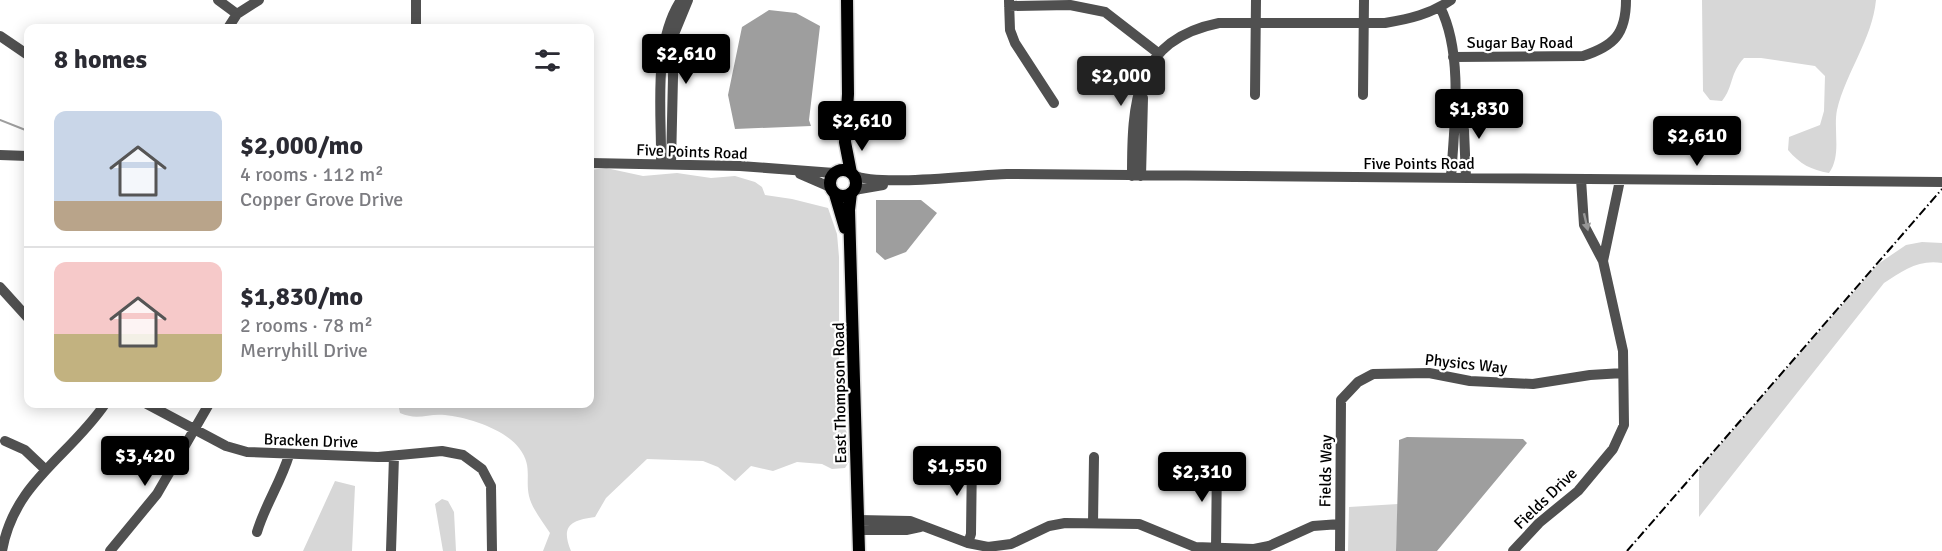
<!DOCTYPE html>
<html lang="en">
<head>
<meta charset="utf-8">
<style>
  body { margin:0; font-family:Signika,sans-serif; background:#f2f2f3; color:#2b2b33; height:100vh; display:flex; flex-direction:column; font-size:22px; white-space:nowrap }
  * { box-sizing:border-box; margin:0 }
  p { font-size:20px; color:#7c7c81 }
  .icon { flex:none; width:33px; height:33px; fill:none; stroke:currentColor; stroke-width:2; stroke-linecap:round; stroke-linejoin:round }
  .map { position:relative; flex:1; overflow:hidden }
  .side { position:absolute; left:24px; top:24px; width:570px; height:384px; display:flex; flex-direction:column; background:#fff; border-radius:12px; box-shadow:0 3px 15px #0003 }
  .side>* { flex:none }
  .price { position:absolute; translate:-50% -51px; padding:0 14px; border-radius:6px; background:#000; color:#fff; font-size:20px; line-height:39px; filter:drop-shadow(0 2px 3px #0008) }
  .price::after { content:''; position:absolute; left:50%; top:36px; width:18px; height:14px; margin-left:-9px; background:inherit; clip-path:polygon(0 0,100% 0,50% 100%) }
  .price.on { background:#222; color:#fff }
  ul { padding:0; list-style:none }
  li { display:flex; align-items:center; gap:18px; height:150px; padding:0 30px }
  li+li { border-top:2px solid #e1e1e2 }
  li span { display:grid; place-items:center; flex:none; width:168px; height:120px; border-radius:12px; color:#555 }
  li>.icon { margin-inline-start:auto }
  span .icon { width:72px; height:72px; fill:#fffc; stroke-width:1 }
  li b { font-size:26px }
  h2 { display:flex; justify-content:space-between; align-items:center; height:72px; padding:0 30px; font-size:26px }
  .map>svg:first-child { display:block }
  .green { fill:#d7d7d7 }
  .water { fill:#9e9e9e }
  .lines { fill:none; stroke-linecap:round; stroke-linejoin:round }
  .stream { stroke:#9e9e9e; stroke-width:2 }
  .major-casing { stroke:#dbdbdb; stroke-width:15 }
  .minor { stroke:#505050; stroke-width:10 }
  .major { stroke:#000; stroke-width:12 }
  .rail { stroke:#000; stroke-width:2; stroke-dasharray:9 3 1.5 3; stroke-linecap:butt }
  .oneway { fill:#969696 }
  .labels { text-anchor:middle; stroke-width:4.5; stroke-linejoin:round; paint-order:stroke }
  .street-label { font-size:16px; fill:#000; stroke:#fff }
</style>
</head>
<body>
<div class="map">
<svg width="1942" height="551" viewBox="0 0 1942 551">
  <rect width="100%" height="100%" fill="#fff"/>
  <path class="green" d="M1702 0H1876C1872 40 1846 72 1837 110 1833 130 1842 155 1829 173 1811 170 1800 164 1788 150L1789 137 1820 125 1824 111 1825 76 1815 66 1761 58H1744C1729 75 1734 86 1722 101L1710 100 1703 91Z
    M606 168 643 176 677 173 711 178 735 176 755 182 762 187 765 195 792 199 828 208 837 234 839 257V416L847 433 850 460 845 468 832 469 822 464 797 462 773 471 751 466 735 481 718 467 703 461 647 459 606 498 595 517C572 520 560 525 571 551H543L550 533C543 522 532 509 529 496 525 478 533 466 519 448 505 429 467 417 445 415 428 413 418 421 400 413L398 404H590V170Z
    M1922 242 1942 243V263C1919 259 1902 271 1884 283L1699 517V469L1878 264 1906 245Z
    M335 481 355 486 352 551H303Z
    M442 499 448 501 454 512 456 551H443L435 504Z
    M1398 504 1396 551H1348L1349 507Z"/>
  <path class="water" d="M769 10 796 13 820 26 809 120 811 126 735 129 728 95 742 27Z
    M876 200H921L937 213 906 252 885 260 876 252Z
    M1407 437 1523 439 1527 443 1437 551H1396L1399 443V440Z"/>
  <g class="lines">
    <path class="stream" d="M0 120 28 131"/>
    <defs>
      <path id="major" d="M847 0 848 94 845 142 851 173
        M830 183a13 13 0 1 1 26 0a13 13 0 1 1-26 0Z
        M851 193 849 210 859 551
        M835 194 845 228"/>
    </defs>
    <use href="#major" class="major-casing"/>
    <path class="minor" d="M218 0 237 14
      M416 0V28
      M1009 1 1010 30 1015 43 1054 103
      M1009 6 1070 5 1105 12 1158 53
      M1440 7C1464 54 1454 127 1451 178
      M228 28 237 14 259 0
      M0 36 28 55
      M1453 57 1583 56C1614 46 1626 34 1626 0
      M1255 95 1256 0
      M1363 95 1364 0
      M1456 114 1464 130 1466 178
      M0 155 28 156
      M590 163 740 166 834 173
      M661 164C662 113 652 44 681 0
      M671 164 674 34 688 0
      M800 174 830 187
      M853 175C880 187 971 175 1007 174L1942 182
      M1132 176C1132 103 1134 40 1219 23H1385C1409 19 1431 14 1451 0
      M1141 176 1143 98
      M854 190 883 185
      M1603 261 1620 180
      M0 287 28 318
      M147 404 226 446 247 452 378 457 442 451 463 455 482 469 491 486 492 551
      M5 441 25 450 45 469
      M858 520 910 521 968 543 988 547 1011 544 1049 526 1065 523 1139 524 1195 547 1254 549 1269 546 1313 526 1340 524
      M1093 523 1094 457
      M858 530H906L920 527
      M257 532C265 505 281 482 289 455
      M968 543 971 534 972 456
      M1216 549 1217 458
      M2 551C14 482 69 457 105 404
      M110 551 157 494 209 404
      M391 551 394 456
      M1340 551 1341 400 1358 382 1373 374 1429 373 1470 381 1533 384 1590 375 1623 373
      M1513 551 1539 523 1578 491 1613 449 1624 425 1623 351 1603 261 1584 225 1581 179"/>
    <use href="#major" class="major"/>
    <path class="rail" d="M1627 551 1942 189"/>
  </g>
  <defs><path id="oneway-solid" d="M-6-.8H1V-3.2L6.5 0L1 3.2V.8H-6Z" transform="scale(1.5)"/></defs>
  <use class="oneway" href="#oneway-solid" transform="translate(1586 222) rotate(77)"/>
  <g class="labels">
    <g class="street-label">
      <text x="1520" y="48">Sugar Bay Road</text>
      <text transform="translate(692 151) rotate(2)" y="6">Five Points Road</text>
      <text x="1419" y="169">Five Points Road</text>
      <text transform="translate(1466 363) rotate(6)" y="6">Physics Way</text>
      <text transform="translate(839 393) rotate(-91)" y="6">East Thompson Road</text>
      <text transform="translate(311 440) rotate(2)" y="6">Bracken Drive</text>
      <text transform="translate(1325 471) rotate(-89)" y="6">Fields Way</text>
      <text transform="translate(1545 498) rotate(-44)" y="6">Fields Drive</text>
    </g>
  </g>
</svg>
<b class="price" style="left:686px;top:85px">$2,610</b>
<b class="price on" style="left:1121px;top:107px">$2,000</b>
<b class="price" style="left:1479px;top:140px">$1,830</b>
<b class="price" style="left:862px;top:152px">$2,610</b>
<b class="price" style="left:1697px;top:167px">$2,610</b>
<b class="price" style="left:145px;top:487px">$3,420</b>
<b class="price" style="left:957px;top:497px">$1,550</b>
<b class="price" style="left:1202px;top:503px">$2,310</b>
<section class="side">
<h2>8 homes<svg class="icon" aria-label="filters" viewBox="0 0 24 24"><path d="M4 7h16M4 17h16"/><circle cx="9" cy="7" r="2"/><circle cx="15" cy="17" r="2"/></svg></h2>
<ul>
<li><span style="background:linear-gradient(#c9d6e8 75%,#b9a48a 0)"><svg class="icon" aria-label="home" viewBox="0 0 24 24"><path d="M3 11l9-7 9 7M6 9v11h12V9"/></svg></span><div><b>$2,000/mo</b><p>4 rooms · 112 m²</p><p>Copper Grove Drive</p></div></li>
<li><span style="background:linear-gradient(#f6c9c9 60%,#c2b280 0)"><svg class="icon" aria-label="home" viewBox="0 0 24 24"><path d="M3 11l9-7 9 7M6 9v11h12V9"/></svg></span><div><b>$1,830/mo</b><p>2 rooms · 78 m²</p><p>Merryhill Drive</p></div></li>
</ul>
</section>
</div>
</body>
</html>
